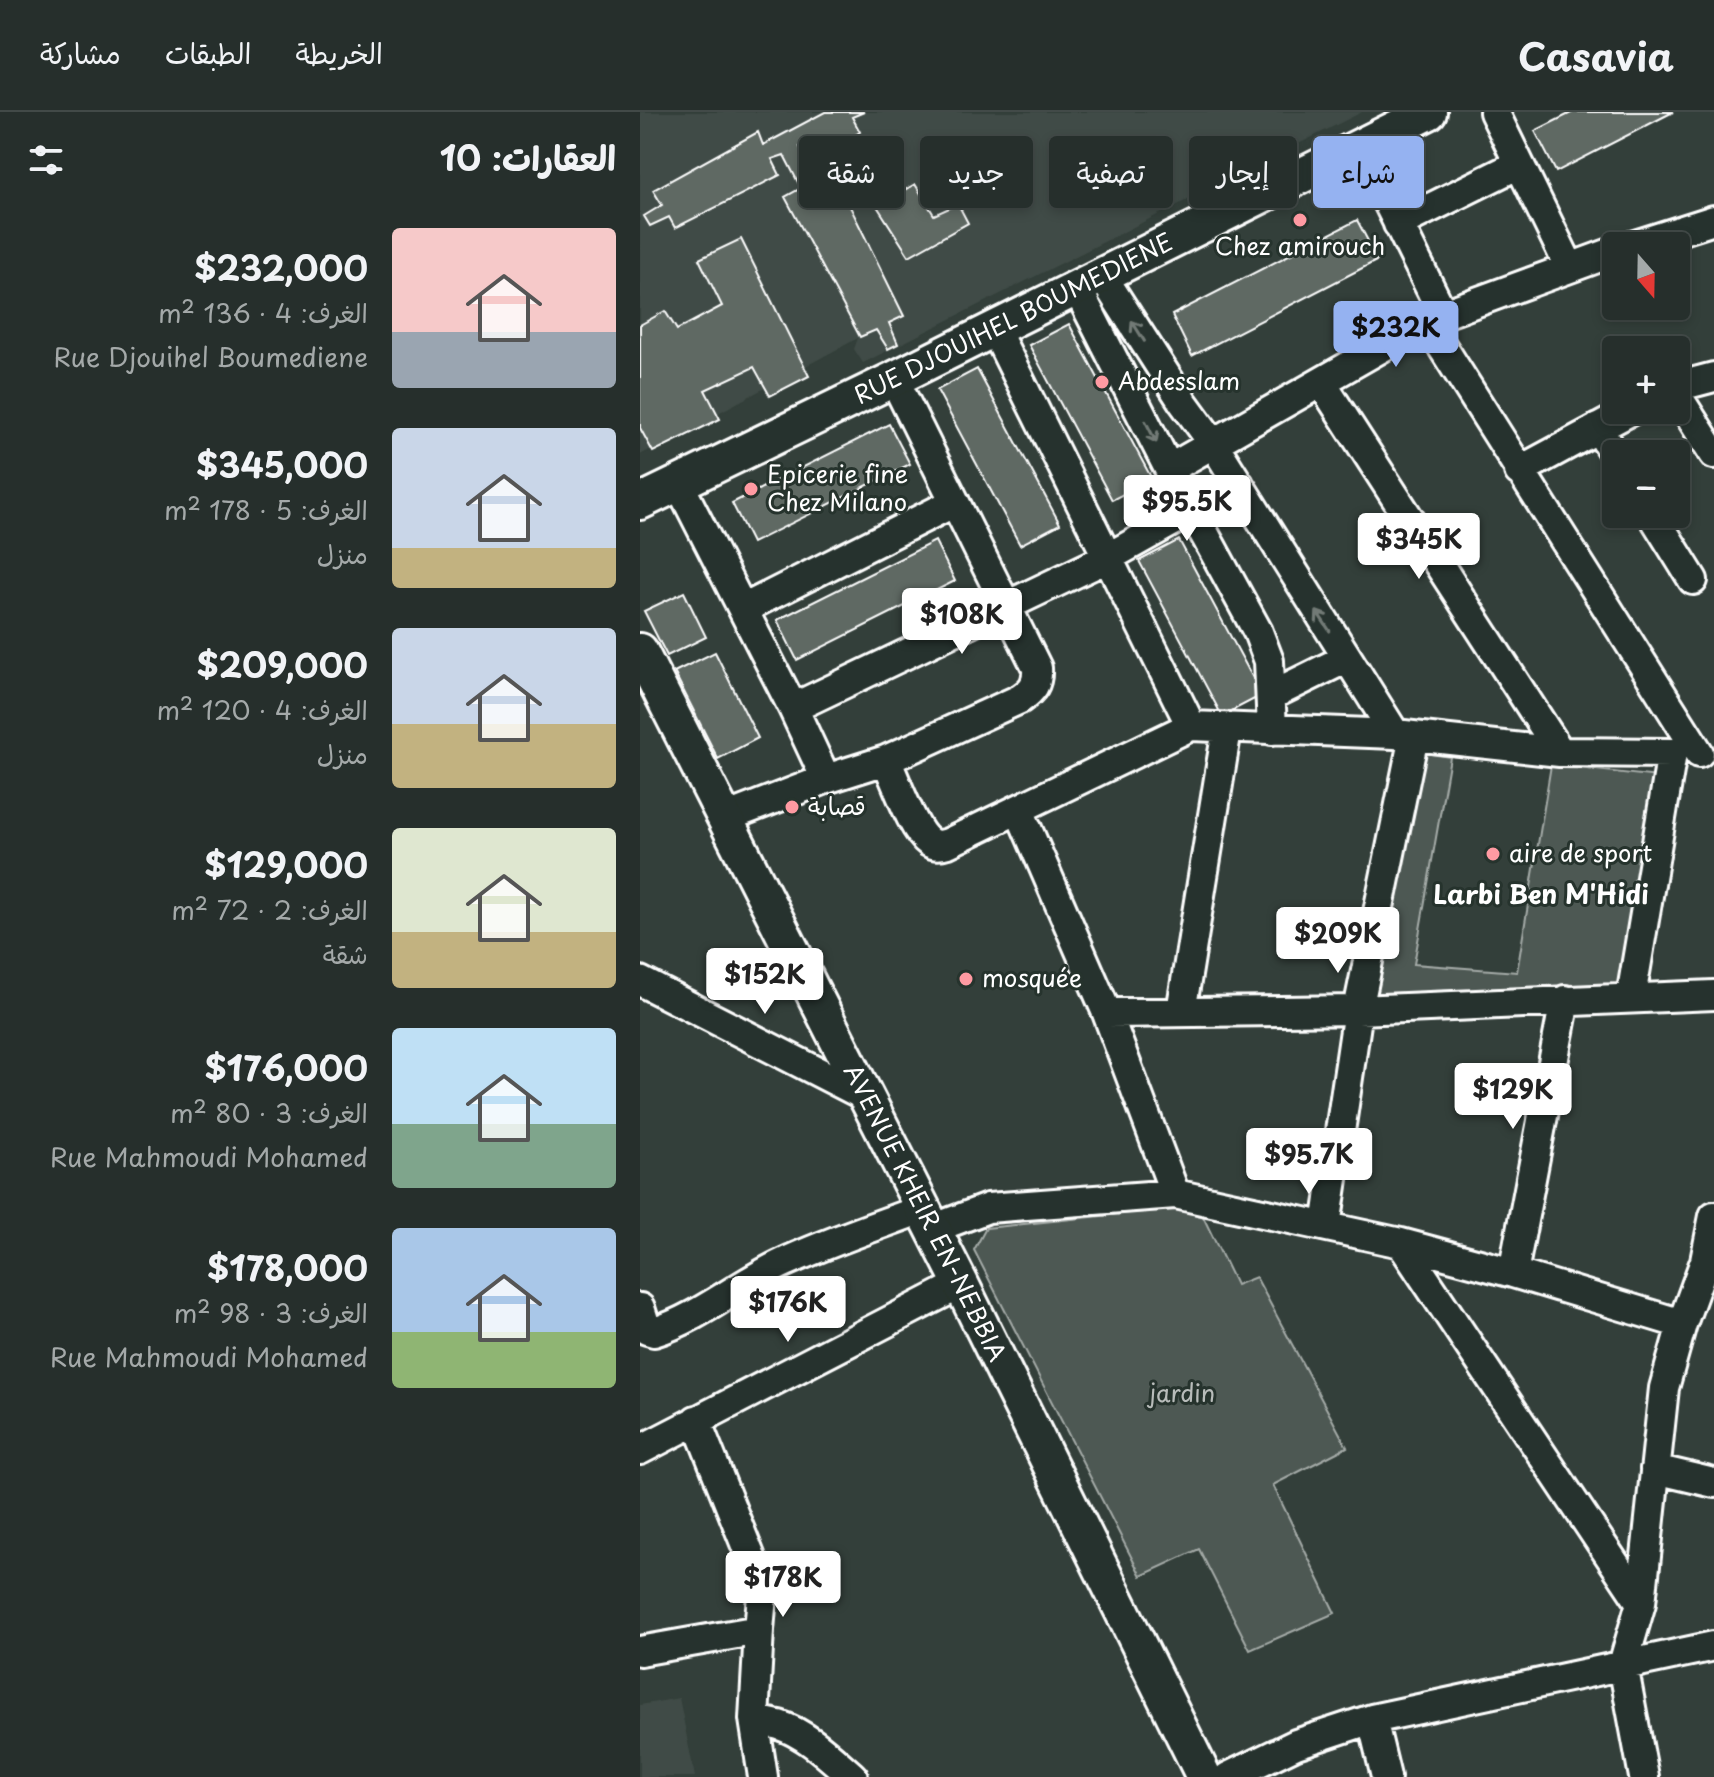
<!DOCTYPE html>
<html lang="ar">
<head>
<meta charset="utf-8">
<style>
  body { margin:0; font-family:"Playpen Sans","Playpen Sans Arabic",sans-serif; background:#323b38; color:#f1f3f6; direction:rtl; height:100vh; display:flex; flex-direction:column; font-size:30px; white-space:nowrap }
  * { box-sizing:border-box; margin:0 }
  p { font-size:26px; color:#a4a9a9 }
  .icon { flex:none; width:44px; height:44px; fill:none; stroke:currentColor; stroke-width:2; stroke-linecap:round; stroke-linejoin:round }
  .map { position:relative; flex:1; overflow:hidden; direction:ltr }
  .details { display:flex; flex-direction:column; background:#262f2c; width:640px }
  .details>* { flex:none }
  .banner { position:absolute; left:24px; top:24px; width:760px; height:72px; direction:rtl; display:flex; gap:16px }
  .needle { width:52px; rotate:160deg }
  .controls { position:absolute; left:962px; top:120px; display:grid; gap:16px }
  .controls a { display:grid; place-items:center; width:88px; height:88px; border-radius:8px; background:#262f2c; box-shadow:0 4px 12px #0003,0 0 0 2px #424a48; font-size:40px }
  .price { position:absolute; translate:-50% -68px; padding:0 18px; border-radius:8px; background:#fff; color:#222; font-size:26px; line-height:52px; filter:drop-shadow(0 2px 4px #0008) }
  .price::after { content:''; position:absolute; left:50%; top:48px; width:24px; height:18px; margin-left:-12px; background:inherit; clip-path:polygon(0 0,100% 0,50% 100%) }
  .price.active { background:#95b2f1; color:#111 }
  ul { padding:0; list-style:none }
  li { display:flex; align-items:center; gap:24px; height:200px; padding:0 24px }
  li span { display:grid; place-items:center; flex:none; width:224px; height:160px; border-radius:8px; color:#555 }
  li>.icon { margin-inline-start:auto }
  span .icon { width:96px; height:96px; fill:#fffc; stroke-width:1 }
  li b { font-size:34px }
  h2 { display:flex; justify-content:space-between; align-items:center; height:96px; padding:0 24px; font-size:34px }
  .chip { padding:0 28px; border-radius:8px; background:#262f2c; box-shadow:0 4px 12px #0003,0 0 0 2px #424a48; font-size:28px; line-height:72px }
  .chip.active { background:#95b2f1; color:#111 }
  header { display:flex; align-items:center; gap:48px; box-sizing:border-box; height:112px; padding:0 40px; background:#262f2c; border-bottom:2px solid #424a48 }
  header strong { font-size:38px }
  nav { display:flex; gap:44px; margin-inline-start:auto; font-size:28px }
  main { display:flex; flex:1; min-height:0 }
  .map>svg:first-child { display:block }
  .built { fill:#404c47 }
  .green { fill:#4d5853; stroke:#a6aca9; stroke-width:2 }
  .building { fill:#5f6964; stroke:#fff; stroke-width:2 }
  .lines { fill:none; stroke-linecap:round; stroke-linejoin:round }
  .minor-casing { stroke:#fff; stroke-width:34 }
  .major-casing { stroke:#fff; stroke-width:40 }
  .minor { stroke:#26332d; stroke-width:28 }
  .major { stroke:#26332d; stroke-width:34 }
  .oneway { stroke:#727a76 }
  .poi-dot { fill:#ff9aa2; stroke:#26332d; stroke-width:3 }
  .labels { text-anchor:middle; stroke-width:6; stroke-linejoin:round; paint-order:stroke }
  .poi-label { font-size:24px; fill:#fff; stroke:#26332d; text-anchor:start }
  .street-label { font-size:24px; fill:#fff; stroke:#26332d }
  .park-label { font-size:24px; fill:#b8bcba; stroke:#26332d }
  .neighbourhood-label { font-size:26px; font-weight:bold; fill:#fff; stroke:#26332d }
</style>
</head>
<body>
<header>
<strong>Casavia</strong>
<nav><a>الخريطة</a><a>الطبقات</a><a>مشاركة</a></nav>
</header>
<main>
<div class="map">
<svg width="1074" height="1665" viewBox="0 0 1074 1665">
  <rect width="100%" height="100%" fill="#333f3a"/>
  <filter id="ink" filterUnits="userSpaceOnUse"><feTurbulence type="fractalNoise" baseFrequency=".0125" numOctaves="2"/><feDisplacementMap in="SourceGraphic" scale="16" xChannelSelector="R" yChannelSelector="G"/><feConvolveMatrix kernelMatrix="1 2 1 2 8 2 1 2 1" color-interpolation-filters="sRGB"/></filter>
  <g filter="url(#ink)">
    <path class="built" d="M0 0H722L223 251 214 237 218 226 0 343Z
      M39 1586 55 1665H0V1593Z"/>
    <path class="green" d="M784 641 810 645 774 852 877 860 911 653 1019 665 979 871 735 885Z
      M558 1094 596 1173 616 1165 707 1335 633 1373 695 1501 610 1538 559 1437 501 1464 334 1138 346 1116Z"/>
    <path class="building" d="M185 0H224L212 5 220 20 180 44 172 30 160 35 176 66 192 58 264 204 249 211 258 232 248 237 236 218 220 225 145 85 161 76 144 43 132 47 140 63 35 116 29 105 10 114 4 104 22 93 13 78 118 20 123 33Z
      M933 0H1033L916 60 895 19Z
      M275 72 294 103 318 92 328 111 269 144 237 94Z
      M717 108 738 148 552 244 532 203Z
      M101 127 169 264 130 284 114 255 65 278 80 307 13 340 0 316V213L25 199 37 218 82 194 59 147Z
      M429 212 512 367 472 388 389 233Z
      M337 257 420 412 380 433 297 278Z
      M249 312 270 352 112 431 92 391Z
      M539 428 622 583 582 604 499 449Z
      M295 429 315 469 157 548 137 508Z
      M44 480 66 525 27 544 4 499Z
      M75 540 118 626 78 647 34 560Z"/>
    <g class="lines">
      <defs>
        <path id="minor" d="M854 0 929 154
          M720 34 803 202
          M758 112 879 52
          M992 134 1074 108
          M461 162 543 290 573 331 755 622
          M437 176 529 357 618 520 629 549 632 618
          M786 209 1059 641
          M354 216 551 614
          M681 270 920 640
          M1036 275 1074 265
          M1036 282 1074 342
          M958 316 976 345
          M529 357 793 206 976 139
          M879 359 992 298
          M38 370 153 596 186 667 246 648 380 587C393 578 398 572 397 556L254 267
          M1012 402 1053 468
          M103 497 315 390
          M632 583 707 546
          M153 596 469 445 599 372
          M246 648C256 668 272 718 289 730 295 734 302 733 308 731L551 614 755 622 920 640 1032 641 991 885
          M379 698 467 901 535 1082
          M85 706 186 667
          M0 869 227 985
          M541 900 587 617
          M467 901 718 898 1074 883
          M686 1114 718 898 774 624
          M292 1117 348 1096 535 1082 761 1131 873 1161 1042 1212
          M761 1131 1001 1491
          M873 1161 925 888
          M0 1196 7 1218 14 1220C59 1206 96 1174 139 1153 185 1131 234 1115 282 1097
          M56 1308 119 1466 122 1484 119 1518
          M0 1338 321 1172
          M1015 1357 1074 1371
          M0 1539 119 1518 114 1607 123 1665
          M114 1607C122 1610 131 1611 139 1613 167 1622 191 1646 213 1665
          M732 1607 746 1665
          M588 1665 656 1632 732 1607 1074 1534
          M1004 1665 983 1553 1001 1491 1024 1276 1042 1212 1065 1149 1074 1104"/>
        <g id="major">
          <path id="s1" d="M0 390 254 267 789 0"/>
          <path id="s2" d="M0 539 321 1172 564 1665"/>
        </g>
      </defs>
      <use href="#minor" class="minor-casing"/>
      <use href="#major" class="major-casing"/>
      <use href="#minor" class="minor"/>
      <use href="#major" class="major"/>
    </g>
    <defs><path id="oneway-shaft" d="M-6 0H5M1.5-3L5.5 0L1.5 3" fill="none" stroke-width="1.6" stroke-linecap="round" stroke-linejoin="round" transform="scale(2)"/></defs>
    <g class="oneway">
      <use href="#oneway-shaft" transform="translate(498 219) rotate(-122)"/>
      <use href="#oneway-shaft" transform="translate(511 320) rotate(63)"/>
      <use href="#oneway-shaft" transform="translate(683 509) rotate(-124)"/>
    </g>
  </g>
  <g class="poi-dot">
    <circle cx="660" cy="108" r="8"/>
    <circle cx="462" cy="270" r="8"/>
    <circle cx="111" cy="377" r="8"/>
    <circle cx="152" cy="695" r="8"/>
    <circle cx="853" cy="742" r="8"/>
    <circle cx="326" cy="867" r="8"/>
  </g>
  <g class="labels">
    <g class="poi-label">
      <text x="660" y="143" text-anchor="middle">Chez amirouch</text>
      <text x="478" y="278">Abdesslam</text>
      <text x="127" y="371">Epicerie fine<tspan x="127" dy="28">Chez Milano</tspan></text>
      <text x="168" y="703">قصابة</text>
      <text x="869" y="750">aire de sport</text>
      <text x="342" y="875">mosquée</text>
    </g>
    <g class="street-label">
      <text dy="8" stroke="none"><textPath href="#s1" startOffset="416">RUE DJOUIHEL BOUMEDIENE</textPath></text>
      <text dy="8" stroke="none"><textPath href="#s2" startOffset="630">AVENUE KHEIR EN-NEBBIA</textPath></text>
    </g>
    <g class="park-label">
      <text x="542" y="1290">jardin</text>
    </g>
    <g class="neighbourhood-label">
      <text x="901" y="792">Larbi Ben M'Hidi</text>
    </g>
  </g>
</svg>
<div class="controls">
<a><svg class="needle" viewBox="-14 -14 28 28"><path d="M0-13l5 13h-10z" fill="#e53935"/><path d="M0 13l5-13h-10z" fill="#a4a9a9"/></svg></a>
<a>+</a>
<a>−</a>
</div>
<b class="price active" style="left:756px;top:257px">$232K</b>
<b class="price" style="left:547px;top:431px">$95.5K</b>
<b class="price" style="left:779px;top:469px">$345K</b>
<b class="price" style="left:322px;top:544px">$108K</b>
<b class="price" style="left:698px;top:863px">$209K</b>
<b class="price" style="left:125px;top:904px">$152K</b>
<b class="price" style="left:873px;top:1019px">$129K</b>
<b class="price" style="left:669px;top:1084px">$95.7K</b>
<b class="price" style="left:148px;top:1232px">$176K</b>
<b class="price" style="left:143px;top:1507px">$178K</b>
<div class="banner">
<a class="chip active">شراء</a>
<a class="chip">إيجار</a>
<a class="chip">تصفية</a>
<a class="chip">جديد</a>
<a class="chip">شقة</a>
</div>
</div>
<section class="details">
<h2>العقارات: 10<svg class="icon" aria-label="filters" viewBox="0 0 24 24"><path d="M4 7h16M4 17h16"/><circle cx="9" cy="7" r="2"/><circle cx="15" cy="17" r="2"/></svg></h2>
<ul>
<li><span style="background:linear-gradient(#f6c9c9 65%,#9aa5b1 0)"><svg class="icon" aria-label="home" viewBox="0 0 24 24"><path d="M3 11l9-7 9 7M6 9v11h12V9"/></svg></span><div><b>$232,000</b><p>الغرف: 4 · 136 m²</p><p>Rue Djouihel Boumediene</p></div></li>
<li><span style="background:linear-gradient(#c9d6e8 75%,#c2b280 0)"><svg class="icon" aria-label="home" viewBox="0 0 24 24"><path d="M3 11l9-7 9 7M6 9v11h12V9"/></svg></span><div><b>$345,000</b><p>الغرف: 5 · 178 m²</p><p>منزل</p></div></li>
<li><span style="background:linear-gradient(#c9d6e8 60%,#c2b280 0)"><svg class="icon" aria-label="home" viewBox="0 0 24 24"><path d="M3 11l9-7 9 7M6 9v11h12V9"/></svg></span><div><b>$209,000</b><p>الغرف: 4 · 120 m²</p><p>منزل</p></div></li>
<li><span style="background:linear-gradient(#dfe7d0 65%,#c2b280 0)"><svg class="icon" aria-label="home" viewBox="0 0 24 24"><path d="M3 11l9-7 9 7M6 9v11h12V9"/></svg></span><div><b>$129,000</b><p>الغرف: 2 · 72 m²</p><p>شقة</p></div></li>
<li><span style="background:linear-gradient(#bfe0f5 60%,#7fa58c 0)"><svg class="icon" aria-label="home" viewBox="0 0 24 24"><path d="M3 11l9-7 9 7M6 9v11h12V9"/></svg></span><div><b>$176,000</b><p>الغرف: 3 · 80 m²</p><p>Rue Mahmoudi Mohamed</p></div></li>
<li><span style="background:linear-gradient(#a9c7e8 65%,#8fb573 0)"><svg class="icon" aria-label="home" viewBox="0 0 24 24"><path d="M3 11l9-7 9 7M6 9v11h12V9"/></svg></span><div><b>$178,000</b><p>الغرف: 3 · 98 m²</p><p>Rue Mahmoudi Mohamed</p></div></li>
</ul>
</section>
</main>
</body>
</html>
